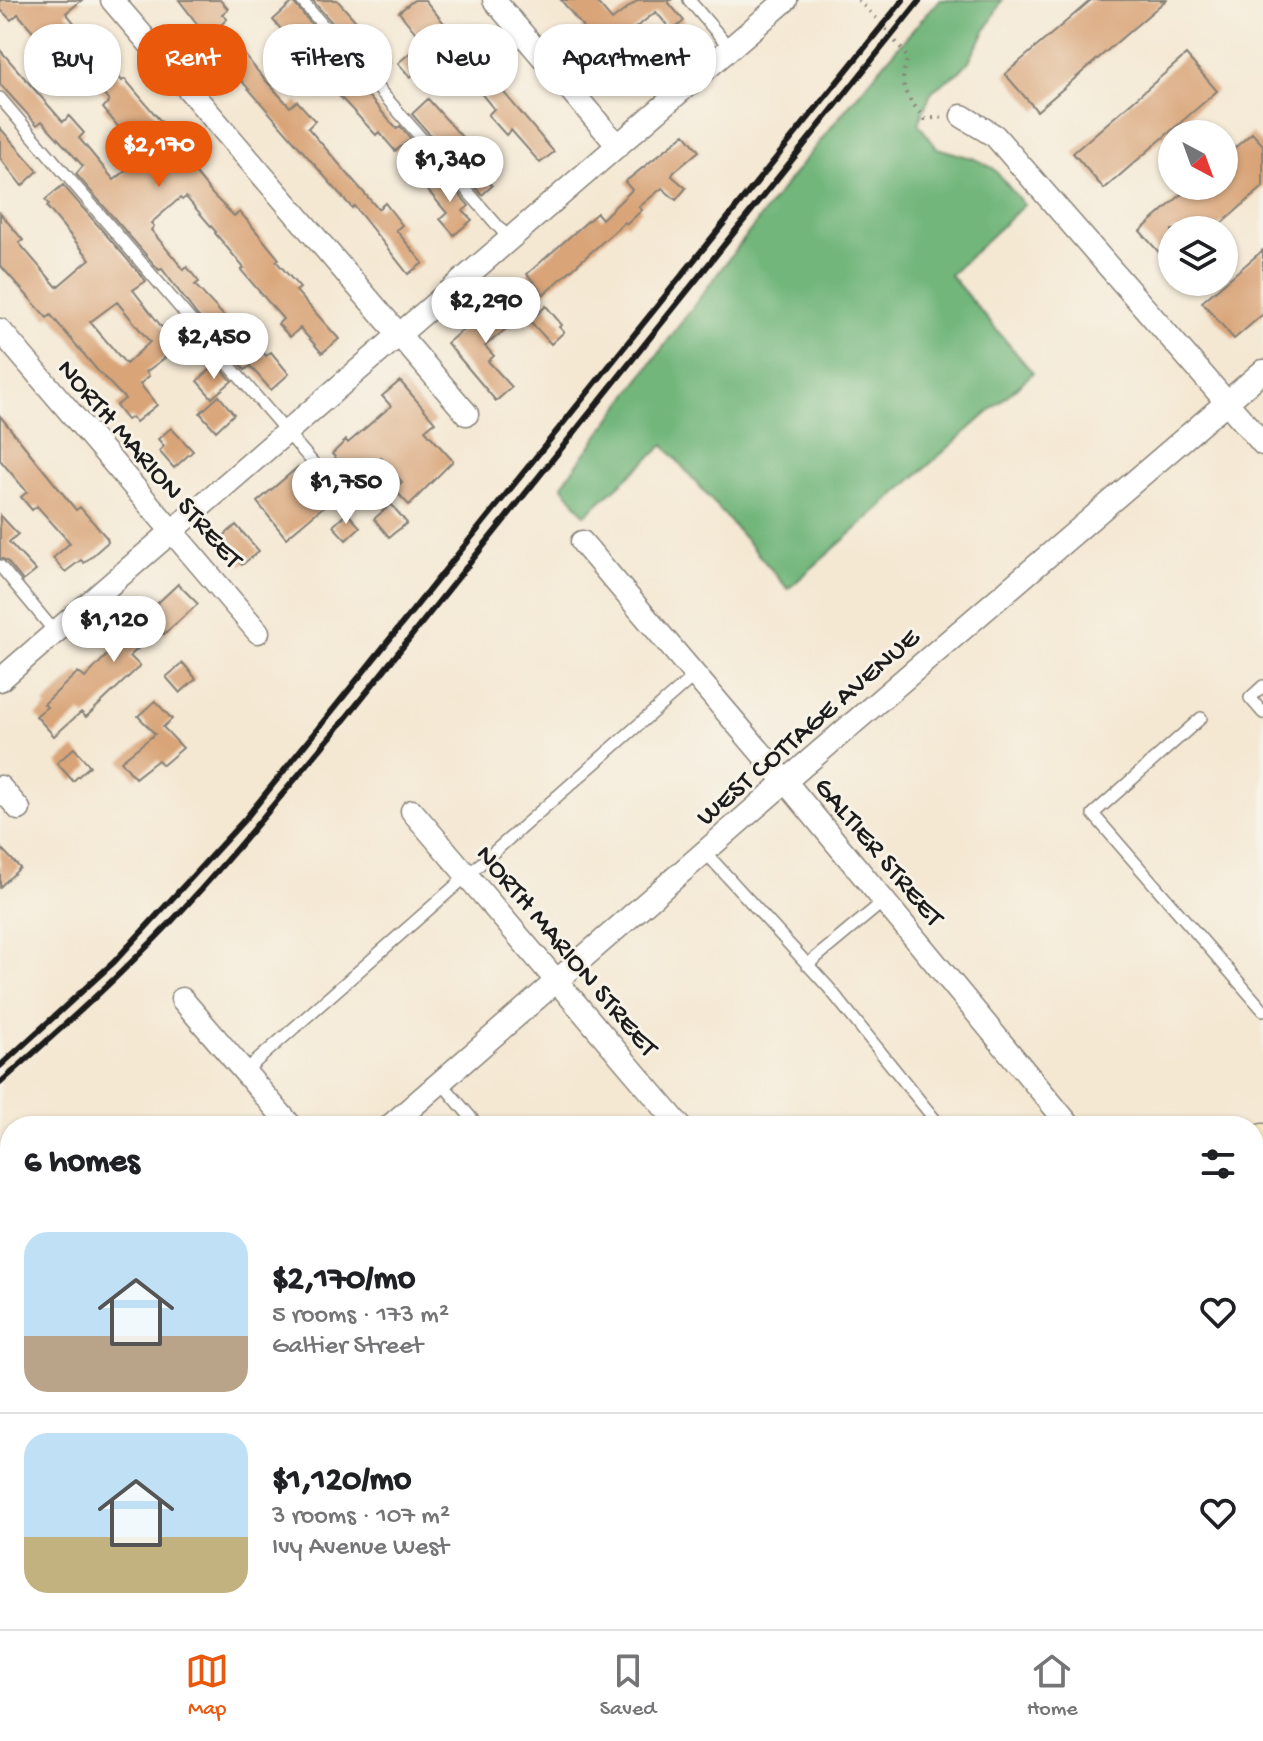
<!DOCTYPE html>
<html lang="en">
<head>
<meta charset="utf-8">
<style>
  body { margin:0; font-family:"Gochi Hand",sans-serif; background:#f6f6f6; color:#202124; height:100vh; display:flex; flex-direction:column; font-size:30px; white-space:nowrap }
  * { box-sizing:border-box; margin:0 }
  p { font-size:26px; color:#757577 }
  .icon { flex:none; width:44px; height:44px; fill:none; stroke:currentColor; stroke-width:2; stroke-linecap:round; stroke-linejoin:round }
  .map { position:relative; flex:1; overflow:hidden }
  .panel { position:absolute; left:0px; top:1116px; width:1264px; height:514px; display:flex; flex-direction:column; background:#fff; border-radius:32px 32px 0 0; box-shadow:0 2px 6px #0004 }
  .panel>* { flex:none }
  .top-card { position:absolute; left:24px; top:24px; width:800px; height:72px; display:flex; gap:16px }
  .needle { width:52px; rotate:139deg }
  .tools { position:absolute; left:1158px; top:120px; display:grid; gap:16px }
  .tools a { display:grid; place-items:center; width:80px; height:80px; border-radius:50%; background:#fff; box-shadow:0 2px 6px #0004; font-size:40px }
  .price { position:absolute; translate:-50% -68px; padding:0 18px; border-radius:28px; background:#fff; color:#222; font-size:26px; line-height:52px; filter:drop-shadow(0 2px 4px #0008) }
  .price::after { content:''; position:absolute; left:50%; top:48px; width:24px; height:18px; margin-left:-12px; background:inherit; clip-path:polygon(0 0,100% 0,50% 100%) }
  .price.selected { background:#ea580c; color:#fff }
  ul { padding:0; list-style:none }
  li { display:flex; align-items:center; gap:24px; height:200px; padding:0 24px }
  li+li { border-top:2px solid #e0e0e0 }
  li span { display:grid; place-items:center; flex:none; width:224px; height:160px; border-radius:24px; color:#555 }
  li>.icon { margin-inline-start:auto }
  span .icon { width:96px; height:96px; fill:#fffc; stroke-width:1 }
  li b { font-size:34px }
  h2 { display:flex; justify-content:space-between; align-items:center; height:96px; padding:0 24px; font-size:34px }
  .pill { padding:0 28px; border-radius:32px; background:#fff; box-shadow:0 2px 6px #0004; font-size:28px; line-height:72px }
  .pill.selected { background:#ea580c; color:#fff }
  .menu { display:flex; justify-content:space-around; align-items:center; height:112px; border-top:2px solid #e0e0e0; background:#fff; font-size:22px; color:#757577 }
  .menu a { display:grid; justify-items:center; gap:4px }
  .menu .selected { color:#ea580c }
  .map>svg:first-child { display:block }
  .green { fill:#8dd591; stroke:#547856; stroke-width:2 }
  .forest { fill:#72b67b; stroke:#47694c; stroke-width:2 }
  .building { fill:#d9a478; fill-rule:evenodd }
  .lines { fill:none; stroke-linecap:round; stroke-linejoin:round }
  .lane-casing { stroke:#888278; stroke-width:14 }
  .street-casing { stroke:#888278; stroke-width:25 }
  .secondary-casing { stroke:#888278; stroke-width:35 }
  .path { stroke:#888278; stroke-width:4; stroke-dasharray:2 6; stroke-linecap:butt }
  .lane { stroke:#fff; stroke-width:11 }
  .street { stroke:#fff; stroke-width:22 }
  .secondary { stroke:#f6e9c3; stroke-width:32 }
  .rail { stroke:#1c1c1c; stroke-width:6 }
  .labels { text-anchor:middle; stroke-width:6; stroke-linejoin:round; paint-order:stroke }
  .street-label { font-size:28px; fill:#1c1c1c; stroke:#f7f3e8 }
</style>
</head>
<body>
<div class="map">
<svg width="1263" height="1629" viewBox="0 0 1263 1629">
  <rect width="100%" height="100%" fill="#f7f3e8"/>
  <filter id="ink" filterUnits="userSpaceOnUse"><feTurbulence type="fractalNoise" baseFrequency=".0125" numOctaves="2"/><feDisplacementMap in="SourceGraphic" scale="16" xChannelSelector="R" yChannelSelector="G"/><feConvolveMatrix kernelMatrix="1 2 1 2 8 2 1 2 1" color-interpolation-filters="sRGB"/></filter>
  <filter id="wash" filterUnits="userSpaceOnUse"><feTurbulence type="fractalNoise" baseFrequency=".006" numOctaves="4" result="noise"/><feDisplacementMap in="SourceGraphic" scale="32" xChannelSelector="R" yChannelSelector="G"/><feGaussianBlur stdDeviation="1.8" result="paint"/><feColorMatrix in="noise" values="0 0 0 0 0 0 0 0 0 0 0 0 0 0 0 0 0 1.4 0 .05"/><feComposite in="paint" operator="in"/></filter>
  <g filter="url(#wash)">
    <rect width="100%" height="100%" fill="#f4e8d3"/>
    <path class="green" d="M1260 1274 1263 1277V1547L1254 1555V1280Z
      M910 1620H1122L1112 1629H992L985 1621 978 1629H918Z"/>
    <path class="forest" d="M939 0H1002L969 61 960 71 932 91 918 123 937 148 975 159 993 168 1024 205 950 275 1033 373 788 589 664 445 585 515 562 485C683 320 802 153 939 0Z"/>
    <g id="blocks">
      <path class="building" d="M0 0H82L66 13 122 81 125 79 164 125 160 129 213 195 234 216 240 212 251 225 279 259 276 261 300 288 296 291 339 339 322 353 300 328 290 337 278 324 283 319 241 270 244 268 215 233 216 232 186 197 182 200 180 198 151 223 154 226 151 230 184 270 187 267 199 282 195 285 248 342 252 339 266 356 271 352 289 374 271 390 250 366 245 370 230 353 232 351 197 315 162 269 159 270 76 174 83 166 42 121 37 125 0 84V50L63 122 69 116 84 133 79 138 114 180 143 157 103 108 109 101 88 76 82 81 71 68 75 65 44 32 38 37 18 14 11 20 0 9Z
        M179 0H220L228 9 222 14 227 19 221 25 260 74 290 107 297 101 315 121 308 128 378 209 385 203 402 225 396 230 423 263 408 274 354 206 352 208 234 72Z
        M312 0H337L362 28 359 31 390 63 378 75Z
        M414 0H425L457 39 410 77 398 63 423 42 399 12Z
        M561 0H595L612 20 638 0H671L668 2 684 21 672 31 656 12 621 39 645 67 627 82 581 29 583 27Z
        M1091 0H1166L1037 111 1005 74Z
        M293 2 322 37 299 57 289 46 293 43 273 20Z
        M1186 55 1217 91 1104 189 1073 153Z
        M473 56 554 152 540 163 511 130 506 135 488 115 494 109 460 68Z
        M350 69 366 87 363 90 394 126 397 129 400 126 411 139 395 151 379 132 376 135 330 86Z
        M428 99 471 147 464 152 492 186 482 195 412 114Z
        M0 128 38 171 22 186 0 158Z
        M1252 133 1263 145V187L1214 230H1172V267L1140 231 1191 186H1224V157Z
        M685 134 699 151 674 172 672 176 686 188 676 200 662 188 639 207 642 210 627 224 625 222 544 294 527 274 597 213 602 219 632 190 625 182Z
        M441 173 469 206 463 211 472 220 454 235 440 219 447 213 425 187Z
        M63 185 146 281 133 290 178 348 146 372 149 376 140 384 157 405 136 422 132 417 127 420 116 406 125 399 97 370 51 315 47 318 0 265V213L23 240 19 243 57 287 90 259 47 207 49 205 45 200ZM117 302 150 342 126 364 90 322Z
        M1263 250V314L1234 339 1202 302Z
        M504 295 522 316 485 346 494 356 488 361 512 387 496 401 447 343Z
        M546 306 562 325 559 327 564 332 551 344 530 321Z
        M217 364 232 381 212 398 197 381Z
        M400 381 435 422 425 430 453 461 409 505 394 489 402 482 381 458 357 481 332 454 346 440 348 443 391 406 382 396Z
        M219 396 234 414 216 431 200 413Z
        M0 416 76 510 80 507 107 538 108 542 84 563 81 560 65 572 53 558 70 543 37 506 32 510 21 497 27 492 0 460Z
        M171 428 193 451 174 468 159 451 164 446 158 439Z
        M298 467 329 502 286 538 257 502Z
        M391 504 407 523 389 537 374 519Z
        M347 513 360 527 346 540 333 526Z
        M0 515 18 534 9 542 36 571 23 581 7 561 0 558Z
        M236 525 259 551 242 565 219 540Z
        M178 584 198 604 164 634 161 632 156 637 153 634 130 656 140 666 86 717 81 712 54 736 36 716 47 707 44 704 78 672 85 678 131 630 127 625 138 615 142 618Z
        M183 663 196 679 180 693 166 677Z
        M155 701 172 719 163 727 183 748 163 765 158 760 135 778 121 761 155 734 138 716Z
        M74 748 90 766 73 781 57 763Z
        M0 847 20 868 0 887Z"/>
    </g>
  </g>
  <g filter="url(#ink)">
    <use href="#blocks" fill-opacity="0" stroke="#888278" stroke-width="2"/>
    <g class="lines">
      <defs>
        <path id="lane" d="M301 0 510 240
          M689 0 730 48
          M0 98 339 493
          M0 566 55 632
          M1263 686 1250 698 1263 713
          M1201 718 1093 814 1263 1010
          M705 852 829 988 940 1126
          M807 965 884 901
          M244 1072 695 675
          M441 1082 478 1126
          M137 1620 144 1629
          M524 1620 532 1629
          M1245 1620 1253 1629
          M1228 1629 1238 1620"/>
        <path id="street" d="M112 0 467 414
          M494 0 618 146
          M962 116 995 136 1263 444
          M0 330 258 632
          M582 542 785 781 1070 1126
          M0 680 786 0
          M0 787 19 809
          M412 811 680 1126
          M182 999 291 1126
          M390 1126 802 767 1263 371
          M0 1244 10 1256
          M0 1474 10 1465
          M326 1620 334 1629"/>
        <path id="secondary" d="M1254 1148 1263 1140
          M701 1629 712 1620"/>
      </defs>
      <use href="#lane" class="lane-casing"/>
      <use href="#street" class="street-casing"/>
      <use href="#secondary" class="secondary-casing"/>
      <path class="path" d="M858 0 883 25 908 58C897 87 906 96 925 119L945 117"/>
      <use href="#lane" class="lane"/>
      <use href="#street" class="street"/>
      <use href="#secondary" class="secondary"/>
      <path class="rail" d="M0 1066 114 962 246 818 903 0
        M0 1083C58 1031 116 980 169 924 228 862 282 794 337 729L920 0"/>
    </g>
  </g>
  <g class="labels">
    <g class="street-label">
      <text transform="translate(152 462) rotate(49)" y="10">NORTH MARION STREET</text>
      <text transform="translate(806 725) rotate(-41)" y="10">WEST COTTAGE AVENUE</text>
      <text transform="translate(881 850) rotate(50)" y="10">GALTIER STREET</text>
      <text transform="translate(569 949) rotate(50)" y="10">NORTH MARION STREET</text>
    </g>
  </g>
</svg>
<div class="tools">
<a><svg class="needle" viewBox="-14 -14 28 28"><path d="M0-13l5 13h-10z" fill="#e53935"/><path d="M0 13l5-13h-10z" fill="#757577"/></svg></a>
<a><svg class="icon" aria-label="layers" viewBox="0 0 24 24"><path d="M12 4l9 5-9 5-9-5zM3 14l9 5 9-5"/></svg></a>
</div>
<b class="price selected" style="left:159px;top:189px">$2,170</b>
<b class="price" style="left:450px;top:204px">$1,340</b>
<b class="price" style="left:486px;top:345px">$2,290</b>
<b class="price" style="left:214px;top:381px">$2,450</b>
<b class="price" style="left:346px;top:526px">$1,750</b>
<b class="price" style="left:114px;top:664px">$1,120</b>
<div class="top-card">
<a class="pill">Buy</a>
<a class="pill selected">Rent</a>
<a class="pill">Filters</a>
<a class="pill">New</a>
<a class="pill">Apartment</a>
</div>
<section class="panel">
<h2>6 homes<svg class="icon" aria-label="filters" viewBox="0 0 24 24"><path d="M4 7h16M4 17h16"/><circle cx="9" cy="7" r="2"/><circle cx="15" cy="17" r="2"/></svg></h2>
<ul>
<li><span style="background:linear-gradient(#bfe0f5 65%,#b9a48a 0)"><svg class="icon" aria-label="home" viewBox="0 0 24 24"><path d="M3 11l9-7 9 7M6 9v11h12V9"/></svg></span><div><b>$2,170/mo</b><p>5 rooms · 173 m²</p><p>Galtier Street</p></div><svg class="icon" aria-label="heart" viewBox="0 0 24 24"><path d="M12 20l-8-8c-3-5 5-10 8-4 3-6 11-1 8 4z"/></svg></li>
<li><span style="background:linear-gradient(#bfe0f5 65%,#c2b280 0)"><svg class="icon" aria-label="home" viewBox="0 0 24 24"><path d="M3 11l9-7 9 7M6 9v11h12V9"/></svg></span><div><b>$1,120/mo</b><p>3 rooms · 107 m²</p><p>Ivy Avenue West</p></div><svg class="icon" aria-label="heart" viewBox="0 0 24 24"><path d="M12 20l-8-8c-3-5 5-10 8-4 3-6 11-1 8 4z"/></svg></li>
</ul>
</section>
</div>
<nav class="menu">
<a class="selected"><svg class="icon" aria-label="map" viewBox="0 0 24 24"><path d="M3 6l6-2 6 2 6-2v14l-6 2-6-2-6 2zM9 4v14M15 6v14"/></svg>Map</a>
<a><svg class="icon" aria-label="saved" viewBox="0 0 24 24"><path d="M7 4h10v16l-5-4-5 4z"/></svg>Saved</a>
<a><svg class="icon" aria-label="home" viewBox="0 0 24 24"><path d="M3 11l9-7 9 7M6 9v11h12V9"/></svg>Home</a>
</nav>
</body>
</html>
